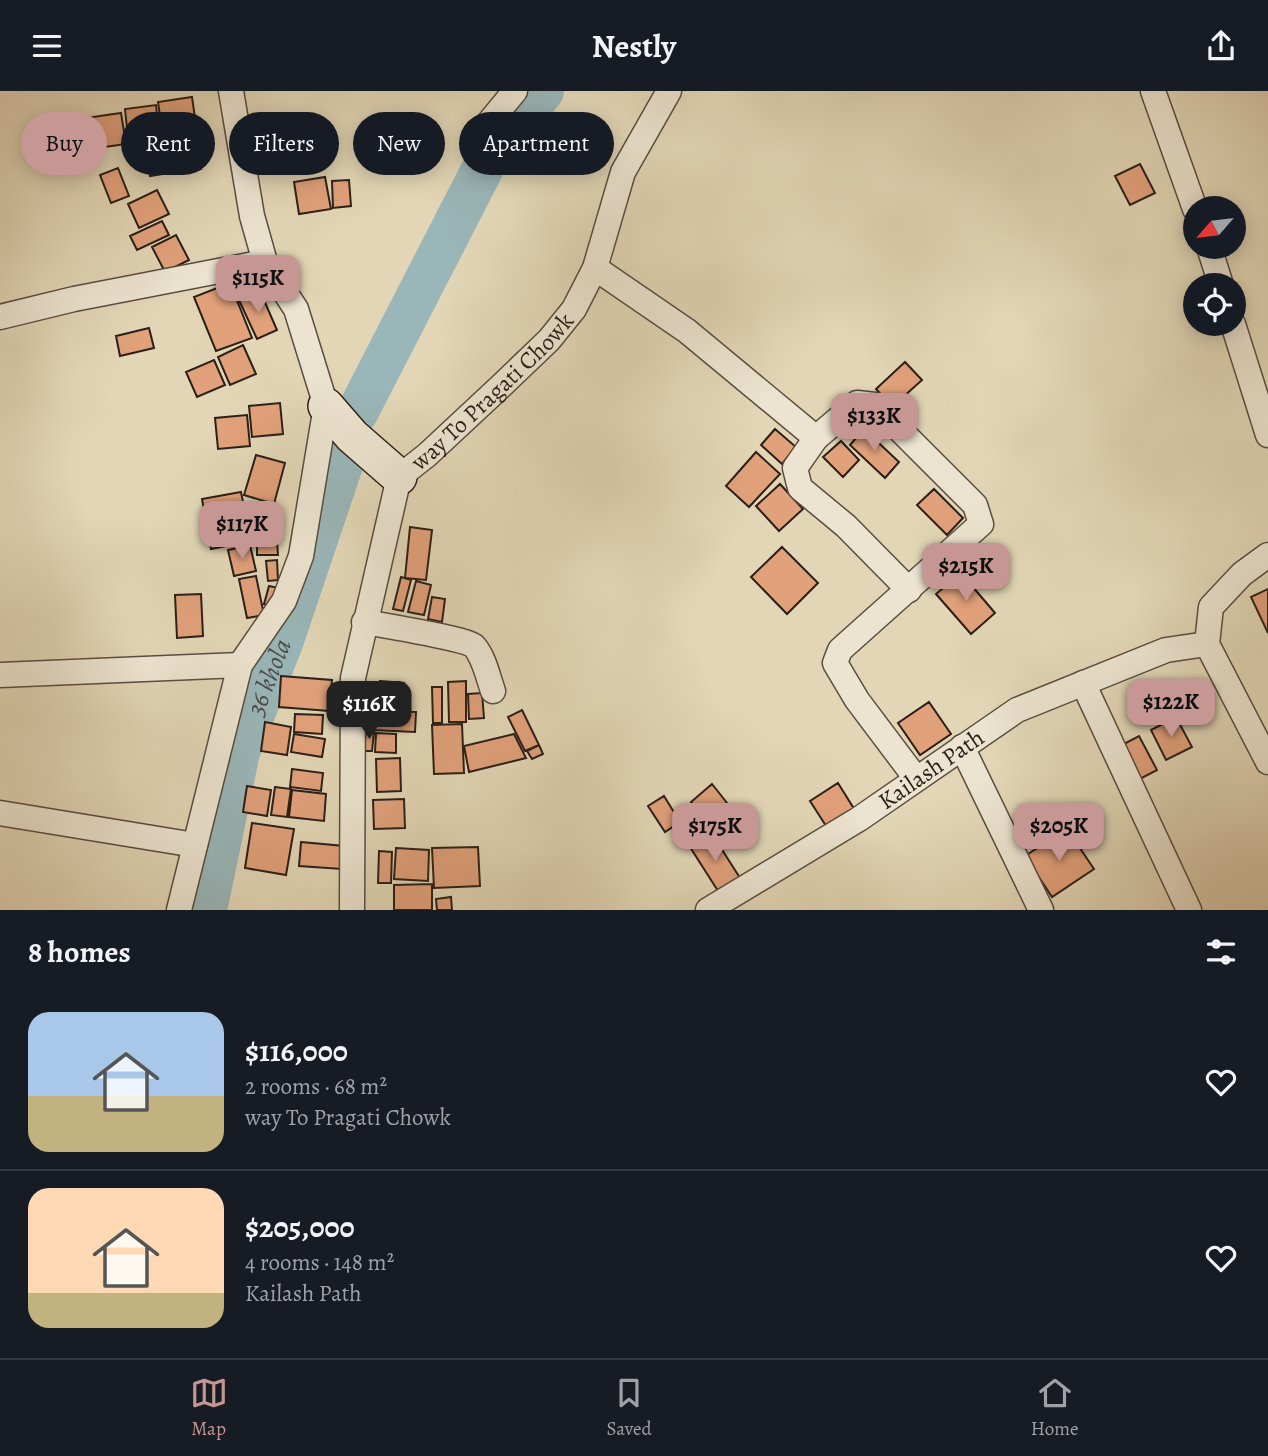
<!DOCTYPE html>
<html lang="en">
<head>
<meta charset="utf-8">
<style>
  body { margin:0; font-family:Alegreya,serif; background:#242831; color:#f1f3f6; height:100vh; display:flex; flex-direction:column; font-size:26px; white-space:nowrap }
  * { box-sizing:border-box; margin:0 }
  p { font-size:23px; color:#9ea1a6 }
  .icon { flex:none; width:38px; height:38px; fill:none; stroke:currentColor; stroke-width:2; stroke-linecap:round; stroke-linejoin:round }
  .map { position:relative; height:819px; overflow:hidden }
  .panel { display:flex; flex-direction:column; background:#171b24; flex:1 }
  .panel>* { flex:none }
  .banner { position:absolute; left:21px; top:21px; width:700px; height:63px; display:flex; gap:14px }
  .needle { width:46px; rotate:242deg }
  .buttons { position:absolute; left:1183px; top:105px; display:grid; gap:14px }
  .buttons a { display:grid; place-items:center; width:63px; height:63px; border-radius:50%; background:#171b24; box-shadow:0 4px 18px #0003; font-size:35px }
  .price { position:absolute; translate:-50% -60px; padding:0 16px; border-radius:14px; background:#c59692; color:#111; font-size:23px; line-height:46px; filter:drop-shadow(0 2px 4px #0008) }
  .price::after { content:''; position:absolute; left:50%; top:42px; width:21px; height:16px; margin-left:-10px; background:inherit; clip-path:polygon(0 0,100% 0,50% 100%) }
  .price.active { background:#222; color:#fff }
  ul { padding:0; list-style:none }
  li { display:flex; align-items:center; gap:21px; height:175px; padding:0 28px }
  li+li { border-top:2px solid #363941 }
  li span { display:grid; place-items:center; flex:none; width:196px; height:140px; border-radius:21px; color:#555 }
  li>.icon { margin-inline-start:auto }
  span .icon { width:84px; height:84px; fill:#fffc; stroke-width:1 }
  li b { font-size:30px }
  h2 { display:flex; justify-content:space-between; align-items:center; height:84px; padding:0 28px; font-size:30px }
  .pill { padding:0 24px; border-radius:32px; background:#171b24; box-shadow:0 4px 18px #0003; font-size:24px; line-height:63px }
  .pill.active { background:#c59692; color:#111 }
  header { display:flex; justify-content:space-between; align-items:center; height:91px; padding:0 28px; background:#171b24; font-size:32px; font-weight:700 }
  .tabs { display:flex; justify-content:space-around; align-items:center; height:98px; border-top:2px solid #363941; background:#171b24; font-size:19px; color:#9ea1a6 }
  .tabs a { display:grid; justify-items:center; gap:4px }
  .tabs .active { color:#c59692 }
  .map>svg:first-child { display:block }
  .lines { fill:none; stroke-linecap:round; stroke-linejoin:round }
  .river { stroke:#99b6b8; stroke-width:42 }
  .building { fill:#e1a17b; stroke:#2b1f18; stroke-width:2 }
  .street-casing { stroke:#594d40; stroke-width:27 }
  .secondary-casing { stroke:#2b1f18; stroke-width:38 }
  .street { stroke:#ece4d0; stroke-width:24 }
  .secondary { stroke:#ece4d0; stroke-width:35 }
  .labels { text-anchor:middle; stroke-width:5; stroke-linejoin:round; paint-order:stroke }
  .street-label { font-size:24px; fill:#2b1f18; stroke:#ece4d0 }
  .water-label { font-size:26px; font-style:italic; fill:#4c4c48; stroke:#ece4d0 }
</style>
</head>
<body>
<header><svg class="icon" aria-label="menu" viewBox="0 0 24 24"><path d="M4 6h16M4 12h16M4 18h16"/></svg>Nestly<svg class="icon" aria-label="share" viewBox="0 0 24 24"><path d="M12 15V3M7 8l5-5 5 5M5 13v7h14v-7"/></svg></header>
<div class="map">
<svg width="1268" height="819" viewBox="0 0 1268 819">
  <rect width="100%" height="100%" fill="#e2d6b6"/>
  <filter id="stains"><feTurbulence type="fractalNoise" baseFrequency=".00286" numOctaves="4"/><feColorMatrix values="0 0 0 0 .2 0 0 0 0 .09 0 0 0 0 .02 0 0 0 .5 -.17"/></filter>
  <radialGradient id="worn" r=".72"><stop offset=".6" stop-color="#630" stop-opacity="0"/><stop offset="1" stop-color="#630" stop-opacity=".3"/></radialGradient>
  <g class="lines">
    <g class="river">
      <path d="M357 322 485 73 543 0"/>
      <path id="s1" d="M206 819 239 661 283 549 347 359"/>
    </g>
  </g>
  <path class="building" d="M192 6 197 41 163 46 158 11Z
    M156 14 159 43 128 47 125 18Z
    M121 22 126 53 76 60 72 29Z
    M197 47 201 78 172 82 168 51Z
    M164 52 169 82 150 85 145 54Z
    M1140 73 1155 102 1130 114 1115 85Z
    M118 77 129 105 111 112 100 84Z
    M325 86 331 118 299 123 294 91Z
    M349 89 351 115 333 117 332 90Z
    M157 99 169 123 139 137 128 113Z
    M162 130 169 144 137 159 130 145Z
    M176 144 189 169 165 181 152 156Z
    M230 192 252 247 216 260 194 206Z
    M260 200 277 239 257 248 239 209Z
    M149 237 154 257 120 265 116 245Z
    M243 254 256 283 230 294 218 266Z
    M214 269 225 294 197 306 186 281Z
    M905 271 922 289 892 316 876 298Z
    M280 312 283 343 252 346 249 315Z
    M247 324 250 355 218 358 215 327Z
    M775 338 796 356 782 373 761 354Z
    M864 338 899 371 885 387 850 354Z
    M841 350 859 369 843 386 823 366Z
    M756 361 780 383 749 416 726 395Z
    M256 364 285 372 274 413 244 404Z
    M780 393 803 418 779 440 756 415Z
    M934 398 963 427 947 444 917 414Z
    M241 401 251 450 211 458 202 408Z
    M410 436 432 439 426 489 405 487Z
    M277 450 278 464H257V451Z
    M250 454 256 480 234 485 228 459Z
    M782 456 818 492 787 523 751 486Z
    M277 469 278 489 268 490 266 470Z
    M961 482 995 522 971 543 936 503Z
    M256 485 264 524 247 527 239 488Z
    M401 486 411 489 403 520 393 518Z
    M416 490 431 494 424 524 408 521Z
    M269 495 279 497 274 516 264 513Z
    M1268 498V542L1251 506Z
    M201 503 203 545 177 547 175 504Z
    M432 506 445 508 442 531 428 528Z
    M281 585 332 589 329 620 279 616Z
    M380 590 404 592 402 619 379 617Z
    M466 590V631H449L448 591Z
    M432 596H442V632H433Z
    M482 602 484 627 469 628 468 603Z
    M929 611 951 643 920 664 898 632Z
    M367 619H373L371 640 365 639Z
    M375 619 416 621 415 641 373 639Z
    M522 619 539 654 525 660 508 626Z
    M295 623 323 624 322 643 294 641Z
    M1176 626 1192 656 1166 669 1151 639Z
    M265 631 291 636 287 664 261 660Z
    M462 633 464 682 434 683 432 634Z
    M366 640 374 641 372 660H364Z
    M376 642 396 643V662L375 661Z
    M294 643 325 648 322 666 291 661Z
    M514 643 526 667 469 681 464 655Z
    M1139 645 1157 679 1138 689 1120 655Z
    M539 654 543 663 532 668 527 660Z
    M400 667 401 700 377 701 376 668Z
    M292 678 323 682 321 700 290 696Z
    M838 692 856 721 828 738 810 710Z
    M712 693 739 727 718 744 691 711Z
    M247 695 271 699 267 725 243 721Z
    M275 696 291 698 287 726 271 724Z
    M292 699 326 703 324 730 289 726Z
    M664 705 680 731 665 741 648 715Z
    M404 708 405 737 374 738 373 709Z
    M252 732 294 738 286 784 245 777Z
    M1067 738 1094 778 1052 806 1025 765Z
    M712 743 740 787 718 800 690 756Z
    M301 751 344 755 342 778 299 775Z
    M478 756 480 795 434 797 432 757Z
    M396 757 429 759 428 790 394 788Z
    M379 760 392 761 391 792H378Z
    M432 793V819H394V794Z
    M451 806 452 819H437L436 808Z"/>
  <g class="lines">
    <defs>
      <g id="street">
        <path d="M1153 0 1195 118"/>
        <path d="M477 46 515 0"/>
        <path d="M1209 156 1221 194"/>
        <path d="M595 177 687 240 816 347 857 312 875 314 975 414 981 433 840 559 835 572 857 609 915 686"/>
        <path d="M0 226 74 208 265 171"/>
        <path d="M1233 233 1268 344"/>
        <path d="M816 347 795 377 800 397 846 435 909 499"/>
        <path d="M1268 464 1242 483 1211 516 1207 553 1268 671"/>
        <path d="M364 531C381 534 468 548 474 555 484 566 488 586 493 600"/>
        <path d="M0 584 240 574"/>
        <path d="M1083 592 1189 819"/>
        <path d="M962 656 1041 819"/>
        <path d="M0 722 195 754"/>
        <path d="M179 819 240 574 284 510 301 465 326 315 296 218 265 171 252 125 231 0"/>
        <path id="s2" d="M352 819 353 587 399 386 427 364 501 295 549 249 574 218 595 177 623 81 669 0"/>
        <path id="s3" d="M708 819 859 728 1017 619 1166 559 1207 553"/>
      </g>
      <path id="secondary" d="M326 315 352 345 399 386"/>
    </defs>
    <use href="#street" class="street-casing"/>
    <use href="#secondary" class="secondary-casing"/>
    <use href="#street" class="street"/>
    <use href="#secondary" class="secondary"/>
  </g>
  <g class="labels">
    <g class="street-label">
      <text dy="8" stroke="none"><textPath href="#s2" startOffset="565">way To Pragati Chowk</textPath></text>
      <text dy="8" stroke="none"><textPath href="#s3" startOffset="264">Kailash Path</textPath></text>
    </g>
    <g class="water-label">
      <text dy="9" stroke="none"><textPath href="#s1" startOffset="242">36 khola</textPath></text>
    </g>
  </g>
  <rect width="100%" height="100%" filter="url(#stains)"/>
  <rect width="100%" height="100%" fill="url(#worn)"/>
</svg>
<div class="buttons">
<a><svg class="needle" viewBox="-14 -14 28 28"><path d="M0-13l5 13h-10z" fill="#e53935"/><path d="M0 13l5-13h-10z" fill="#9ea1a6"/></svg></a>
<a><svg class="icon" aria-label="locate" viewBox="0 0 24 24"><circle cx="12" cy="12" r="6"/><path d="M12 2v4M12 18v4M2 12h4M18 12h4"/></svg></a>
</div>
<b class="price" style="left:258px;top:224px">$115K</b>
<b class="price" style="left:874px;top:362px">$133K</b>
<b class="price" style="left:242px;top:470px">$117K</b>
<b class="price" style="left:966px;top:512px">$215K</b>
<b class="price" style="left:1171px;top:648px">$122K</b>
<b class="price active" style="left:369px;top:650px">$116K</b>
<b class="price" style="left:715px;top:772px">$175K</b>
<b class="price" style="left:1059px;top:772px">$205K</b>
<div class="banner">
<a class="pill active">Buy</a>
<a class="pill">Rent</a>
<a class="pill">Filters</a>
<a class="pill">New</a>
<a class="pill">Apartment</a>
</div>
</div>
<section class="panel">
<h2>8 homes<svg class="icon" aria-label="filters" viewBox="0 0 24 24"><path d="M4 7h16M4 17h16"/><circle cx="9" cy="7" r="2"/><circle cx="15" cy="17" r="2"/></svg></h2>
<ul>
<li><span style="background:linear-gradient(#a9c7e8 60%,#c2b280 0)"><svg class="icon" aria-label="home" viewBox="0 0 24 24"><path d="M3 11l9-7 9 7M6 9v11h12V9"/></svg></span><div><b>$116,000</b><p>2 rooms · 68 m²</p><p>way To Pragati Chowk</p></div><svg class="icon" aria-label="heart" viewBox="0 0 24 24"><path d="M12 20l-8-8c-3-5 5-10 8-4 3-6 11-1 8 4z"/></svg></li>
<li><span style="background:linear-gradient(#ffd9b3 75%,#c2b280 0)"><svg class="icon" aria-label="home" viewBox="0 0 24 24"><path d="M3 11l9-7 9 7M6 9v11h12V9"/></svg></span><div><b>$205,000</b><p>4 rooms · 148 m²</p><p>Kailash Path</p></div><svg class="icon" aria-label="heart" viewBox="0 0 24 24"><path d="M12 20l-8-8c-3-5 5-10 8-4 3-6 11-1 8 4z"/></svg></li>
</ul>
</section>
<nav class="tabs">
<a class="active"><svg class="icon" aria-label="map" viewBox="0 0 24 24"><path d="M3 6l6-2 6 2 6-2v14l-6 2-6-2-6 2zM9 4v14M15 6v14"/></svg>Map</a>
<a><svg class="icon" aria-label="saved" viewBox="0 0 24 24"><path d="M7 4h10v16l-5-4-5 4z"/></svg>Saved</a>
<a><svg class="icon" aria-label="home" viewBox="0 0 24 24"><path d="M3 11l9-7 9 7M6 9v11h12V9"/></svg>Home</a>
</nav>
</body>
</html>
